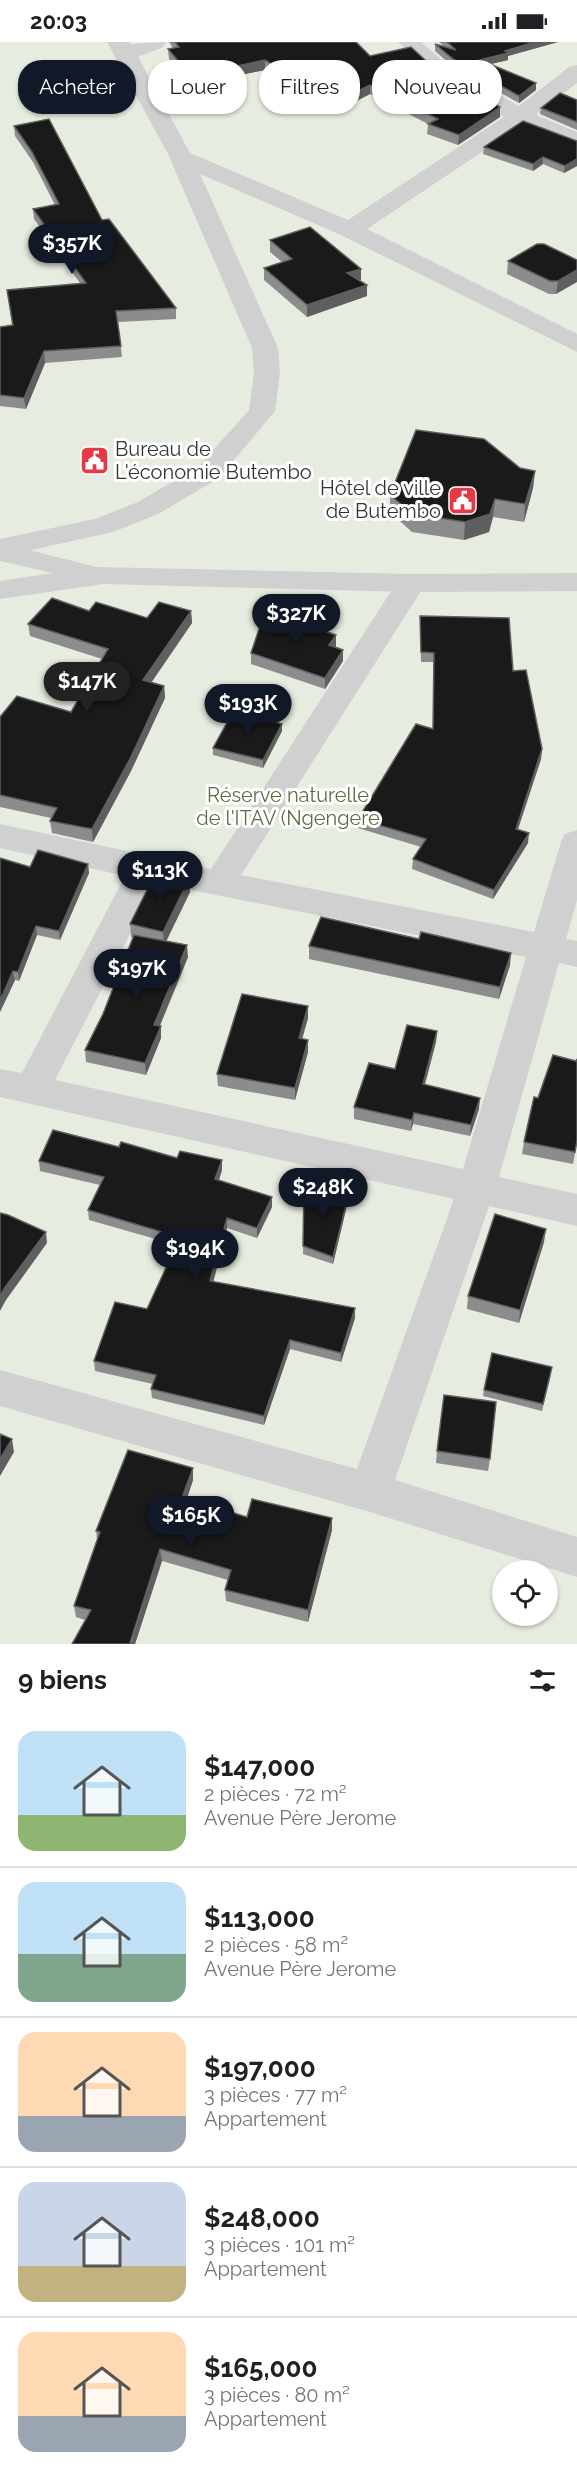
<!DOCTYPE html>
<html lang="fr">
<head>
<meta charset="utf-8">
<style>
  body { margin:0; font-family:Raleway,sans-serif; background:#f2f2f2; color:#202124; height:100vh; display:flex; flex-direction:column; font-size:22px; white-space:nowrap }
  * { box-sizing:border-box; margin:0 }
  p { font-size:20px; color:#757577 }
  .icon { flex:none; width:33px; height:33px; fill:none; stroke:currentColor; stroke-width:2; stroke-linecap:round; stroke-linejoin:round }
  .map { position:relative; height:1602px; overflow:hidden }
  .details { display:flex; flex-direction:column; background:#fff; flex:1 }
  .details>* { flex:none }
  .banner { position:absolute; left:18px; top:18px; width:542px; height:54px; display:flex; gap:12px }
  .buttons { position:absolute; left:492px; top:1518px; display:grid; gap:12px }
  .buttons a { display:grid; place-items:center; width:66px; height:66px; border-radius:50%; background:#fff; box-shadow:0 2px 4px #0004; font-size:30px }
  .price { position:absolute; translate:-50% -51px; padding:0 14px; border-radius:21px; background:#111827; color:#fff; font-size:20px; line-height:39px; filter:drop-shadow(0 2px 3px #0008) }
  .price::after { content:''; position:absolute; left:50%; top:36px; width:18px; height:14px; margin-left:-9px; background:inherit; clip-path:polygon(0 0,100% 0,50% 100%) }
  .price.current { background:#222; color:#fff }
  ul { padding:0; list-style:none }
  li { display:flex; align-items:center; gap:18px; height:150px; padding:0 18px }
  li+li { border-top:2px solid #e0e0e0 }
  li span { display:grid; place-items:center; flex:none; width:168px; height:120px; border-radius:18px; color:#555 }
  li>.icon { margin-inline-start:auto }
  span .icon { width:72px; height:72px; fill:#fffc; stroke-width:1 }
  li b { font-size:26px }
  h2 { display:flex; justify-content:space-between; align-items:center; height:72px; padding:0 18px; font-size:26px }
  .pill { padding:0 21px; border-radius:24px; background:#fff; box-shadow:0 2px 4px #0004; font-size:21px; line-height:54px }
  .pill.current { background:#111827; color:#fff }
  .status { display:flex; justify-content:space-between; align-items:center; height:42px; padding:0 30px; background:#fff; direction:ltr }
  .status svg { height:16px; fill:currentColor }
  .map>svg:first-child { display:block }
  .green { fill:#e6ecdf; fill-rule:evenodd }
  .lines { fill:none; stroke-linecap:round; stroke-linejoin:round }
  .minor { fill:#d0d0d0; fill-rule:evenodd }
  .tertiary { fill:#d0d0d0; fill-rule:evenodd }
  .wall { fill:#8c8c8c }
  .shaded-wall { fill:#5f5f5f }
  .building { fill:#1a1a1a; stroke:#5f5f5f; stroke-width:1.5 }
  .labels { text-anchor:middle; stroke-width:6; stroke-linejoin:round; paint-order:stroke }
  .poi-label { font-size:20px; fill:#333; stroke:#fff; text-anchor:start }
  .park-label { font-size:20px; fill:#56703f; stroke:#fff }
</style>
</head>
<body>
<div class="status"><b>20:03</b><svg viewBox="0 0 49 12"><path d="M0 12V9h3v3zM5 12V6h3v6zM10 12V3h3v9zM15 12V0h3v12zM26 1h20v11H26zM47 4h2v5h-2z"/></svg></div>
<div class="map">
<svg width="577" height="1602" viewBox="0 0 577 1602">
  <rect width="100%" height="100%" fill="#fff"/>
  <path class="green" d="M0 0H577V1602H0ZM502 1528H548V1574H502Z"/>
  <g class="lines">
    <path class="minor" d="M107 0H129L130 2 166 0 163 5 138 15 190 111 348 178 504 75 436 35 398 0H421L451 26 519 64 569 25 577 23V41L536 73 577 90V105L522 83 367 187 577 292V310L341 193 200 132 278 306 280 331 275 369 219 436 158 472 113 490 0 515V497L95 477 138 460 199 424 249 368 254 331 252 306 168 112Z
      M411 532 421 534 426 541 241 833 534 890 561 800 565 792 577 788V858L566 897 577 899V925L559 921 499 1135 577 1152V1184L489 1164 395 1438 577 1495V1535L370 1470 0 1364V1328L357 1427 454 1157 0 1055V1027L22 1031 125 834 0 806V782L211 827 401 534ZM156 841 526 915 463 1127 55 1038Z"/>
    <path class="tertiary" d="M1 501 97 525 411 532 577 531V549L411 550 104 542 0 557V539L53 531 0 519Z"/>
  </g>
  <path class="wall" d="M169 0H356L370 14 435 27 500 75 458 103 427 92 428 82 370 52 335 70 265 28 192 43 169 17 168 7 173 6Z
    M439 0H558L508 14V18L490 22 536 48 519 61 452 24 435 9V2L445 5Z
    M577 58V88L540 72 541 66Z
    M14 84 102 178 176 266V277L118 280 122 315 45 321 26 367 0 364V285L12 283 7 248 80 241 34 177 33 167 55 163 33 120 15 94Z
    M577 99V124L564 131 543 122 533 129 483 112 484 105Z
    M270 198 361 227V238H360L367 254 307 275 264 238V226L282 220 270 210Z
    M577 218 556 252H549L507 232 508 219Z
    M520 426 535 429 533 446 524 480 493 475 489 490 464 498 412 490 390 470V453Z
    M89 569 147 576 191 569 192 581 151 641 164 644 165 656 131 729 93 800 52 791 50 779 51 776 0 765V675L71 670 102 617 30 594 28 582Z
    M420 574 513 629 542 707 541 717 518 787 528 801 493 857 412 827 413 817 421 805 358 786V777L433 687V620H421Z
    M336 593 335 605 343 608V619L325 647 251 622V611Z
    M282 682V689L263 726 213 713V706Z
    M88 822 89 831 60 898 37 893 19 939 15 938 0 970 30 825Z
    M190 850 166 899 188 915 160 984H161V996L146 1033 86 1020 85 1008 103 972 133 896 131 895 130 882Z
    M419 897 510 923 499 957 309 917V904Z
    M308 964V976L302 997 308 998V1010L295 1058 218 1044 217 1032Z
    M437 989 436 1000 425 1042 479 1067 470 1094 413 1082 411 1089 354 1077V1065Z
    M577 1017V1101L573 1122 522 1112 524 1100 538 1056 576 1019Z
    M119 1105 177 1116 222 1128 219 1138 272 1155V1165L257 1196 227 1186 213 1240 355 1276 341 1320 290 1307 264 1383 152 1356 151 1347 153 1342 95 1329 94 1319 147 1267 172 1212 159 1211V1198L89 1178 88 1168 100 1143 40 1129 39 1119Z
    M304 1144 348 1159 333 1222 303 1212Z
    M544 1200 519 1281 467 1267 468 1254Z
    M551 1332 542 1369 483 1354 484 1348Z
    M437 1409 490 1417 488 1429 436 1421Z
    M193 1438 187 1457 247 1475 332 1488 308 1580 226 1559 225 1548 228 1538 162 1519 135 1602H72L85 1578 76 1575 74 1564 97 1497 96 1489Z"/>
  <path class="shaded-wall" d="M535 0H558L508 14V18L479 25 480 18 505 9Z
    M265 18V28L192 43 191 34Z
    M536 41V48L519 61V54Z
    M370 43V52L335 70V60Z
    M500 65V75L458 103 459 93Z
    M543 115V122L533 129V122Z
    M577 117V124L564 131 565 124Z
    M361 227V238L347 243V231Z
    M577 228V240L556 252 558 239Z
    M367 243V254L307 275V263Z
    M44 309 45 321 26 367 24 356Z
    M535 429 533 446 524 480 525 462Z
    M495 457 493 475 489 490 464 498 465 480Z
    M191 569 192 581 144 651 143 638Z
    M336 593V605L328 614 329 603Z
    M343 608V619L325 647V636Z
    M164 644 165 656 131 729 93 800 92 787Z
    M282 682V689L263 726V718Z
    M542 707 541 717 515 796 516 787Z
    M529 791 528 801 493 857 494 848Z
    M88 822 89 831 60 898 59 889Z
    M189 837 190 850 164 904 163 890Z
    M36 884 37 893 19 939 18 930Z
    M187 903 188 915 155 995 154 983Z
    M511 911 510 923 499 957 500 945Z
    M13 929 15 938 0 970V959Z
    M308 964V976L299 1008V996Z
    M161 984V996L146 1033 145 1021Z
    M437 989 436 1000 422 1053 423 1042Z
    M308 998V1010L295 1058V1046Z
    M480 1056 479 1067 470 1094 471 1083Z
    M414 1071 413 1082 411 1089 412 1078Z
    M222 1118V1128L216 1147 215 1137Z
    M349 1152 348 1159 333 1222V1215Z
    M272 1155V1165L257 1196V1186Z
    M227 1176V1186L211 1249 210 1239Z
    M546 1187 544 1200 519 1281 520 1268Z
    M46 1190 47 1201 6 1258 0 1269V1255L4 1247Z
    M355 1266V1276L341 1320V1311Z
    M290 1298V1307L264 1383V1374Z
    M12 1397 14 1410 0 1434V1417Z
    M193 1426V1438L183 1468 182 1456Z
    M332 1476V1488L308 1580V1568Z
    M160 1507 162 1519 135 1602H131Z"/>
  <path class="building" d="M175 0H356L370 14 411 5 435 27 500 65 459 93 428 82 438 77 370 43 335 60 265 18 191 34 168 7 179 5Z
    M447 0H535L505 9 508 11 480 18 536 41 519 54 453 17 435 2 456 8Z
    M560 51 577 58V80L541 66Z
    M49 77 102 178 109 177 176 266 116 269 121 304 44 309 24 356 0 353V285L13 283 7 248 86 241 33 167 59 162 32 110 14 84Z
    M523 79 577 99V117L565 124 543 115 533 122 484 105Z
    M310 185 361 227 347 231 367 243 307 263 264 226 292 217 270 198Z
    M537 202H544L577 218V228L558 239H550L508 219Z
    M416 388 484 397 520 426 535 429 525 462 495 457 490 472 465 480 413 472 390 453Z
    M52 556 89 569 96 560 147 576 159 560 191 569 143 638 164 644 130 717 92 787 50 779 57 766 0 753V675L17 654 71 670 108 607 28 582Z
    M265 569 336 593 329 603 343 608 325 636 251 611Z
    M420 574 509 576 513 629 526 628 542 707 516 787 529 791 494 848 413 817 426 797 358 777 416 682 433 687 434 611 421 610Z
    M234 668 282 682 263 718 213 706Z
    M38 808 88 822 59 889 36 884 18 930 13 929 0 959V816L30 825Z
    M156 830 189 837 163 890 130 882Z
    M321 875 419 897 421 890 511 911 500 945 309 904Z
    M134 893 187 903 154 983 161 984 145 1021 85 1008 103 972Z
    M242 952 308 964 299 996 308 998 295 1046 217 1032Z
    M407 983 437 989 423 1042 480 1056 471 1083 414 1071 412 1078 354 1065 369 1021 395 1027Z
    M553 1013 576 1019 577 1017V1098L575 1110 524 1100 534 1055 538 1056Z
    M53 1088 119 1105 121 1100 177 1116 180 1109 222 1118 215 1137 272 1155 257 1186 227 1176 210 1239 355 1266 341 1311 290 1298 264 1374 151 1347 156 1333 94 1319 115 1260 147 1267 176 1204 159 1201 162 1190 88 1168 104 1135 39 1119Z
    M304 1144 349 1152 333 1215 303 1204Z
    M0 1171 8 1173 46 1190 4 1247 0 1255Z
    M495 1172 546 1187 520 1268 468 1254Z
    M492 1311 552 1325 543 1362 484 1348Z
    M444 1353 496 1360 490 1417 437 1409Z
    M0 1392 12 1397 0 1417Z
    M128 1408 193 1426 182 1456 247 1475 252 1457 332 1476 308 1568 225 1548 231 1528 160 1507 130 1601 132 1602H72L91 1568 74 1564 100 1490 96 1489Z"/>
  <defs>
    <symbol id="civic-square" viewBox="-11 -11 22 22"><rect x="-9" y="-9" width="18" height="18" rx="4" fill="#e63946" stroke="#fff"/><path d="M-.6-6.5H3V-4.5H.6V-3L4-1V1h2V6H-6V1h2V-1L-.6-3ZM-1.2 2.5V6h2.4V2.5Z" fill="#fff"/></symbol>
  </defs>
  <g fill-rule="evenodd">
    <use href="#civic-square" x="78" y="402" width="33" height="33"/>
    <use href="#civic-square" x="446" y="442" width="33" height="33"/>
  </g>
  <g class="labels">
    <g class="poi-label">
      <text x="115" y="414">Bureau de<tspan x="115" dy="23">L'économie Butembo</tspan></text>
      <text x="441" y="453" text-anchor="end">Hôtel de ville<tspan x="441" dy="23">de Butembo</tspan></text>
    </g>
    <g class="park-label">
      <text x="288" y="760">Réserve naturelle<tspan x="288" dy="23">de l'ITAV (Ngengere</tspan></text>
    </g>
  </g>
</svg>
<div class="buttons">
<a><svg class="icon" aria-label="locate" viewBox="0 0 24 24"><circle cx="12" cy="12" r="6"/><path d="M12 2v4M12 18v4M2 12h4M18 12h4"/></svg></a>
</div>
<b class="price" style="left:72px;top:233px">$357K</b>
<b class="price" style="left:296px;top:603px">$327K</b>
<b class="price current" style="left:87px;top:671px">$147K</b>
<b class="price" style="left:248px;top:693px">$193K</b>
<b class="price" style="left:160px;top:860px">$113K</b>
<b class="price" style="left:137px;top:958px">$197K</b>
<b class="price" style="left:323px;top:1177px">$248K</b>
<b class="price" style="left:195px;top:1238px">$194K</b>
<b class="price" style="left:191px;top:1505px">$165K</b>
<div class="banner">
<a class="pill current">Acheter</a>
<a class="pill">Louer</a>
<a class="pill">Filtres</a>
<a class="pill">Nouveau</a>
</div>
</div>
<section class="details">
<h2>9 biens<svg class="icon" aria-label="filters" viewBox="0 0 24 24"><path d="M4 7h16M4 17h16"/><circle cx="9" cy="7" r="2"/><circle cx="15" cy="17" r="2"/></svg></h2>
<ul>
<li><span style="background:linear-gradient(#bfe0f5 70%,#8fb573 0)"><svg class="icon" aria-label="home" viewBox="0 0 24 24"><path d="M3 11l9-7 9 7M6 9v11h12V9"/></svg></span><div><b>$147,000</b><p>2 pièces · 72 m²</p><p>Avenue Père Jerome</p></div></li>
<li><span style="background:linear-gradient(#bfe0f5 60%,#7fa58c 0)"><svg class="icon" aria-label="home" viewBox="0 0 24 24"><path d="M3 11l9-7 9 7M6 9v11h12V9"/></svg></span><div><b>$113,000</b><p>2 pièces · 58 m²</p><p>Avenue Père Jerome</p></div></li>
<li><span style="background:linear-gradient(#ffd9b3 70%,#9aa5b1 0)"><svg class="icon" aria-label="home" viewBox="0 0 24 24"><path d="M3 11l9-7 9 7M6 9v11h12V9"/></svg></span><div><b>$197,000</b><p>3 pièces · 77 m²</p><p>Appartement</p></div></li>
<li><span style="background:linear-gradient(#c9d6e8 70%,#c2b280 0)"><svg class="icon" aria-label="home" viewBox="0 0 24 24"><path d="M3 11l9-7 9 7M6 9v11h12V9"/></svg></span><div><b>$248,000</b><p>3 pièces · 101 m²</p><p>Appartement</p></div></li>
<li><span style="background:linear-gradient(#ffd9b3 70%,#9aa5b1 0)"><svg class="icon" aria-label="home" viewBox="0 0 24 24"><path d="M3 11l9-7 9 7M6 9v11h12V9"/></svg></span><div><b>$165,000</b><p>3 pièces · 80 m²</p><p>Appartement</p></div></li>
</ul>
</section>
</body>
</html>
